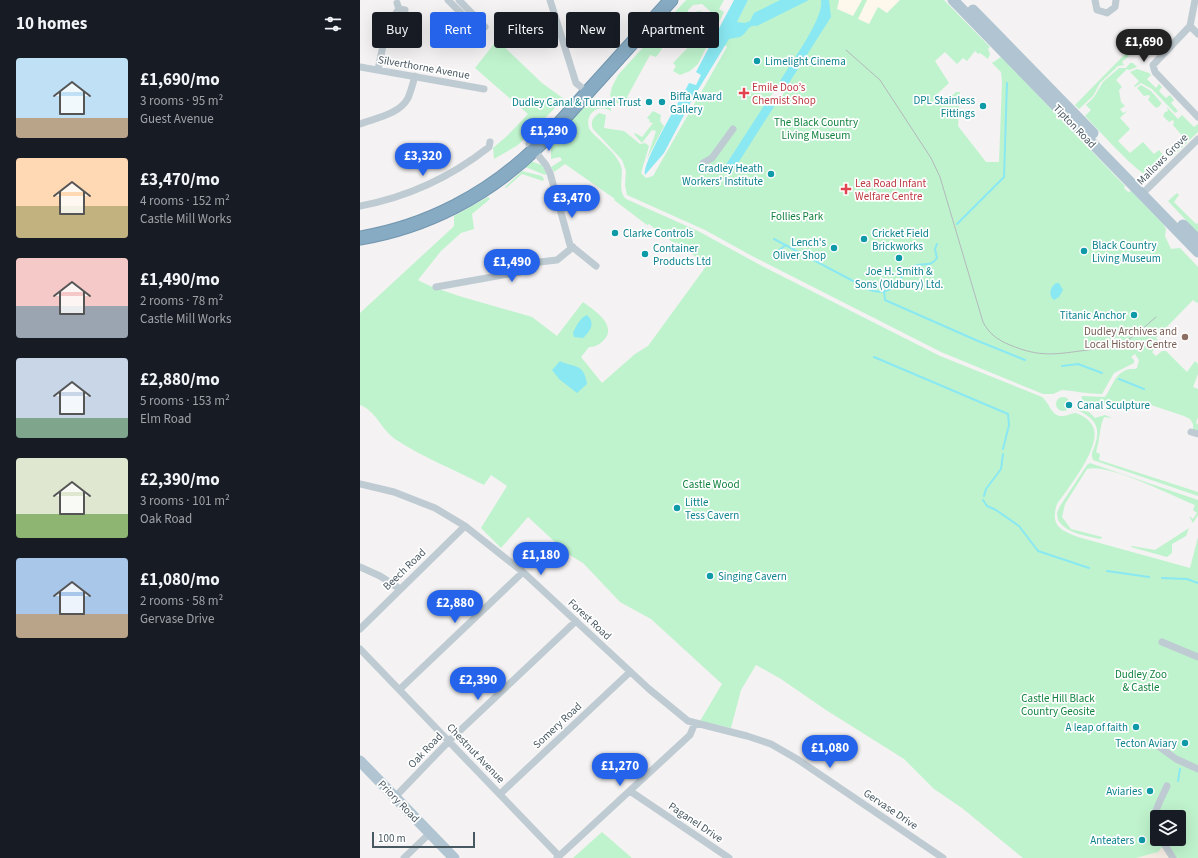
<!DOCTYPE html>
<html lang="en">
<head>
<meta charset="utf-8">
<style>
  body { margin:0; font-family:"Source Sans 3",sans-serif; background:#20242c; color:#f1f3f6; height:100vh; display:flex; flex-direction:column; font-size:15px; white-space:nowrap }
  * { box-sizing:border-box; margin:0 }
  p { font-size:13px; color:#9ea1a6 }
  .icon { flex:none; width:22px; height:22px; fill:none; stroke:currentColor; stroke-width:2; stroke-linecap:round; stroke-linejoin:round }
  .map { position:relative; flex:1; overflow:hidden }
  .side { display:flex; flex-direction:column; background:#171b24; width:360px }
  .side>* { flex:none }
  .banner { position:absolute; left:12px; top:12px; width:380px; height:36px; display:flex; gap:8px }
  .buttons { position:absolute; left:790px; top:810px; display:grid; gap:8px }
  .buttons a { display:grid; place-items:center; width:36px; height:36px; border-radius:4px; background:#171b24; box-shadow:0 4px 16px #0002; font-size:20px }
  .scale { position:absolute; left:12px; bottom:10px; width:103px; box-sizing:border-box; padding-left:4px; border:2px solid #485861; border-top:0; font-size:11px; line-height:14px; white-space:nowrap; color:#485861; -webkit-text-stroke:3px #fff; paint-order:stroke }
  .price { position:absolute; translate:-50% -34px; padding:0 9px; border-radius:14px; background:#2563eb; color:#fff; font-size:13px; line-height:26px; filter:drop-shadow(0 1px 2px #0008) }
  .price::after { content:''; position:absolute; left:50%; top:24px; width:12px; height:9px; margin-left:-6px; background:inherit; clip-path:polygon(0 0,100% 0,50% 100%) }
  .price.selected { background:#222; color:#fff }
  ul { padding:0; list-style:none }
  li { display:flex; align-items:center; gap:12px; height:100px; padding:0 16px }
  li span { display:grid; place-items:center; flex:none; width:112px; height:80px; border-radius:4px; color:#555 }
  li>.icon { margin-inline-start:auto }
  span .icon { width:48px; height:48px; fill:#fffc; stroke-width:1 }
  li b { font-size:17px }
  h2 { display:flex; justify-content:space-between; align-items:center; height:48px; padding:0 16px; font-size:17px }
  .pill { padding:0 14px; border-radius:4px; background:#171b24; box-shadow:0 4px 16px #0002; font-size:14px; line-height:36px }
  .pill.selected { background:#2563eb; color:#fff }
  main { display:flex; flex:1; min-height:0 }
  .map>svg:first-child { display:block }
  .commercial { fill:#fdf7ec }
  .green { fill:#bff3cd; fill-rule:evenodd }
  .sand { fill:#f5ede3 }
  .water { fill:#8ae8f2 }
  .pier { fill:#f4f2f2 }
  .lines { fill:none; stroke-linecap:round; stroke-linejoin:round }
  .stream { stroke:#8ae8f2; stroke-width:2 }
  .highway-casing { stroke:#7296af; stroke-width:15 }
  .street { stroke:#bfcbd2; stroke-width:7 }
  .primary { stroke:#b0c5d1; stroke-width:11 }
  .highway { stroke:#87abc3; stroke-width:13 }
  .tram { stroke:#b3b8bc; stroke-width:1 }
  .culture-dot { fill:#0f9aa8; stroke:#fff; stroke-width:1.5 }
  .health-dot { fill:#e0444e; stroke:#fff; stroke-width:1.5 }
  .education-dot { fill:#8d6e63; stroke:#fff; stroke-width:1.5 }
  .labels { text-anchor:middle; stroke-width:3.5; stroke-linejoin:round; paint-order:stroke }
  .culture-label { font-size:11px; fill:#0d838f; stroke:#fff; text-anchor:start }
  .street-label { font-size:11px; fill:#485861; stroke:#fff }
  .health-label { font-size:11px; fill:#be3a42; stroke:#fff; text-anchor:start }
  .park-label { font-size:11px; fill:#12833e; stroke:#fff }
  .education-label { font-size:11px; fill:#785e54; stroke:#fff; text-anchor:end }
</style>
</head>
<body>
<main>
<section class="side">
<h2>10 homes<svg class="icon" aria-label="filters" viewBox="0 0 24 24"><path d="M4 7h16M4 17h16"/><circle cx="9" cy="7" r="2"/><circle cx="15" cy="17" r="2"/></svg></h2>
<ul>
<li><span style="background:linear-gradient(#bfe0f5 75%,#b9a48a 0)"><svg class="icon" aria-label="home" viewBox="0 0 24 24"><path d="M3 11l9-7 9 7M6 9v11h12V9"/></svg></span><div><b>£1,690/mo</b><p>3 rooms · 95 m²</p><p>Guest Avenue</p></div></li>
<li><span style="background:linear-gradient(#ffd9b3 60%,#c2b280 0)"><svg class="icon" aria-label="home" viewBox="0 0 24 24"><path d="M3 11l9-7 9 7M6 9v11h12V9"/></svg></span><div><b>£3,470/mo</b><p>4 rooms · 152 m²</p><p>Castle Mill Works</p></div></li>
<li><span style="background:linear-gradient(#f6c9c9 60%,#9aa5b1 0)"><svg class="icon" aria-label="home" viewBox="0 0 24 24"><path d="M3 11l9-7 9 7M6 9v11h12V9"/></svg></span><div><b>£1,490/mo</b><p>2 rooms · 78 m²</p><p>Castle Mill Works</p></div></li>
<li><span style="background:linear-gradient(#c9d6e8 75%,#7fa58c 0)"><svg class="icon" aria-label="home" viewBox="0 0 24 24"><path d="M3 11l9-7 9 7M6 9v11h12V9"/></svg></span><div><b>£2,880/mo</b><p>5 rooms · 153 m²</p><p>Elm Road</p></div></li>
<li><span style="background:linear-gradient(#dfe7d0 70%,#8fb573 0)"><svg class="icon" aria-label="home" viewBox="0 0 24 24"><path d="M3 11l9-7 9 7M6 9v11h12V9"/></svg></span><div><b>£2,390/mo</b><p>3 rooms · 101 m²</p><p>Oak Road</p></div></li>
<li><span style="background:linear-gradient(#a9c7e8 70%,#b9a48a 0)"><svg class="icon" aria-label="home" viewBox="0 0 24 24"><path d="M3 11l9-7 9 7M6 9v11h12V9"/></svg></span><div><b>£1,080/mo</b><p>2 rooms · 58 m²</p><p>Gervase Drive</p></div></li>
</ul>
</section>
<div class="map">
<svg width="838" height="858" viewBox="0 0 838 858">
  <rect width="100%" height="100%" fill="#f4f2f2"/>
  <path class="commercial" d="M479 0H540L527 13 518 7 509 25 477 9Z"/>
  <path class="green" d="M326 0H364L359 9 364 12 338 64 330 71 320 75 313 71 316 66 313 63 340 35 337 30 346 27 351 22 350 11 342 4 333 5 328 10 327 28 326 29 321 25 298 44 302 49 296 57 290 55 267 97 272 100 265 105 257 103 250 96 252 87 258 75Z
    M388 0H479L477 9 493 16 502 0H507L498 19 509 24 518 7 527 13 540 0H584L630 47 628 49 630 54 628 59 620 53 618 54 615 51 607 61 603 58 597 64 585 52 575 61 589 83 575 96 582 105 596 92H600L598 126 626 162H639L642 82 641 72 632 63 641 57 765 186 764 188 768 192 771 191 803 224 806 229 805 236 811 249 820 248 838 267V302L837 303 833 300 796 338 800 343 792 352 796 356 802 351H806L827 372 835 361 838 364V374L833 387 838 389V417L836 423 838 424V431L833 430V424L830 419 824 416 788 404 772 403 759 406 721 402 722 396 745 397C752 387 754 375 766 370 771 368 774 370 777 368L779 360 775 354 771 357 774 360V363L754 373 742 394C729 394 715 391 702 390L693 394H683L581 352 394 257 345 230 267 195 265 185 266 171 262 160 233 129C230 123 233 117 239 113L246 115 244 128 264 131 280 144 285 143 289 146 281 173 286 178 293 176 367 47 365 45Z
    M333 17a6 6 0 1 1 12 0a6 6 0 1 1-12 0Z
    M137 40 182 83 204 99 158 145 134 159 133 148 147 136 168 114 115 68Z
    M766 53 769 56 762 62 764 65 758 66 740 83 733 96 719 109 715 105Z
    M770 63H773L777 67 769 70 767 69 756 80 762 87 759 90 761 102 765 106 760 109 763 113 767 111 760 118 770 129 758 141 770 153 783 142 794 154 799 150 808 161 791 177C779 176 736 127 725 116L731 110 726 105 734 97 743 82 759 68H766Z
    M777 69 789 73 791 75 787 79 796 88 799 84 802 87 799 91 806 98 810 95 814 100 811 103 818 111 815 113 792 89 781 83 775 87 774 86 779 81 770 72Z
    M781 85 791 91 804 106 801 103 800 106 796 108 788 100 790 96 788 95 784 96 777 88Z
    M235 98 242 103 244 101 251 108V111C237 102 223 116 230 130 239 141 256 152 261 166 264 176 257 191 266 199L338 231 402 266 580 356 682 397C690 403 691 417 703 416 708 416 711 413 716 413 724 416 732 421 734 430 739 450 708 488 697 504 690 525 700 530 718 537L830 568 838 537V858H663L602 808 574 789 544 759 466 710 421 679 396 665 381 690 371 728 340 721 362 684 291 619 260 602 223 563 208 554 168 517 141 548 121 528 147 486 131 475 124 485C95 470 62 457 35 439 21 429 16 411 0 405V313L91 229 94 226V216L128 197 130 199 112 214 114 229 101 233 81 251 58 280 70 286 99 296 172 317 197 336 223 302C234 310 259 326 243 341 239 345 234 347 229 347L221 357 242 383 275 354 288 346 347 265 316 242 315 244 289 224 287 225 254 200 255 199 205 164 194 172 191 167 202 160 200 157 191 159V143L218 111ZM797 817H819V839H797Z
    M807 107 818 119 822 115 834 127 838 124V132L812 157 810 154 825 139 813 125 814 122 813 120 809 122 803 116 805 112 808 111Z
    M293 111 301 115 300 121 304 126 287 159 296 131 292 130 282 143 274 134 275 133 282 137 293 123 289 122 290 120 287 118Z
    M170 161 182 165 187 174 185 175 163 166Z
    M162 171 182 176 184 179 183 181 162 174 146 188 145 187Z
    M817 193 819 195 814 202 836 224 838 223V233L808 201Z
    M696 404a7 7 0 1 1 14 0a7 7 0 1 1-14 0Z
    M716 409 729 412 735 418 745 415 752 418 744 417C739 429 740 440 736 452L740 454 739 460 838 492V496L733 460C731 455 732 452 734 448 742 426 735 419 716 409Z
    M730 463 838 500V515L833 523 829 516 833 519 837 513 833 510 835 505C812 496 749 463 727 469L705 504 702 517 711 529 742 537 741 539C727 536 707 534 698 520L697 513 700 506 727 465Z
    M829 528 826 536 812 544V553L807 557 771 547 772 546 795 550Z
    M242 832 272 858H213Z"/>
  <path class="sand" d="M802 847 810 858H776L798 852Z"/>
  <path class="water" d="M374 0H388L377 22 385 23 390 21 394 13 420 0H449L397 26C387 24 388 33 380 37L369 39 333 98 304 153 285 175C282 162 321 99 329 83L336 85 341 75 336 72Z
    M461 0H469L471 17 373 171 371 172 365 168 367 163 407 101C414 98 419 88 420 81 430 64 465 17 461 0Z
    M696 283H699L703 290 699 297 694 300C688 295 690 287 696 283Z
    M227 315C236 323 230 332 223 338L214 337 213 333C216 326 220 318 227 315Z
    M200 361C213 368 224 362 227 384L217 393 199 379 192 370Z"/>
  <path class="pier" d="M417 87H427L421 98 410 97Z"/>
  <g class="lines">
    <path class="stream" d="M597 224 644 177 647 83
      M414 239 510 290C537 298 536 275 555 266 564 262 570 268 577 258L575 249 577 244
      M419 250 426 245
      M524 291 525 300 618 341 665 360
      M514 357 648 414 649 425 643 449
      M702 366 718 364 742 373
      M759 379 784 389
      M624 496 626 489 641 469 643 454
      M623 500 627 506 636 510 659 526 678 551 729 568
      M747 571 789 577
      M802 578 827 579 838 583
      M818 781 820 769"/>
    <defs>
      <path id="highway" d="M0 238C66 227 128 195 176 148 193 131 209 113 225 95 254 63 282 32 311 0"/>
    </defs>
    <use href="#highway" class="highway-casing"/>
    <path class="street" d="M88 0 116 28
      M99 0 125 27
      M190 0 216 83 221 87
      M735 0 737 10 747 13 755 7 756 0
      M835 0 830 26 793 65 795 72 838 117
      M37 3 39 9 45 10
      M830 26 838 34
      M0 67 124 89
      M18 70 27 25 39 9
      M0 124C16 118 40 114 48 98 51 91 53 83 55 76
      M169 144 186 165 190 173 210 245 236 266
      M343 163 352 158 373 129
      M782 194 838 139
      M0 206C48 197 91 177 129 147L130 142
      M76 287 160 272 171 263 197 260 213 247
      M831 432 838 434
      M0 484 34 492 75 508 105 526 163 572 289 689 328 721 387 736 411 744 437 759 583 858
      M0 567 20 576 40 589
      M0 629 105 526
      M802 642 838 657
      M0 649 199 856
      M40 689 163 572
      M794 743 816 759 838 769
      M270 791 369 858
      M140 794 270 672
      M35 797 89 741 216 621
      M797 834C788 819 801 800 807 786
      M801 839 813 858
      M44 858 70 833
      M197 858 330 735 335 723"/>
    <path class="primary" d="M593 0 838 252
      M613 10 733 133
      M823 225 838 240
      M0 761 94 858"/>
    <use href="#highway" class="highway"/>
    <path class="tram" d="M486 50 520 80 571 158 580 177 623 322C629 334 638 340 650 345 681 358 696 354 728 350 738 348 750 348 759 344 773 339 784 327 796 317"/>
  </g>
  <g class="culture-dot">
    <circle cx="397" cy="61" r="4"/>
    <circle cx="289" cy="102" r="4"/>
    <circle cx="302" cy="102" r="4"/>
    <circle cx="623" cy="106" r="4"/>
    <circle cx="411" cy="174" r="4"/>
    <circle cx="255" cy="233" r="4"/>
    <circle cx="504" cy="239" r="4"/>
    <circle cx="474" cy="248" r="4"/>
    <circle cx="724" cy="251" r="4"/>
    <circle cx="285" cy="254" r="4"/>
    <circle cx="539" cy="258" r="4"/>
    <circle cx="774" cy="315" r="4"/>
    <circle cx="709" cy="405" r="4"/>
    <circle cx="317" cy="508" r="4"/>
    <circle cx="350" cy="576" r="4"/>
    <circle cx="776" cy="727" r="4"/>
    <circle cx="825" cy="743" r="4"/>
    <circle cx="790" cy="791" r="4"/>
    <circle cx="782" cy="840" r="4"/>
  </g>
  <g class="health-dot">
    <path d="M382 87h4v4h4v4h-4v4h-4v-4h-4v-4h4z"/>
    <path d="M484 183h4v4h4v4h-4v4h-4v-4h-4v-4h4z"/>
  </g>
  <circle class="education-dot" cx="825" cy="337" r="4"/>
  <g class="labels">
    <g class="culture-label">
      <text x="405" y="65">Limelight Cinema</text>
      <text x="310" y="100">Biffa Award<tspan x="310" dy="13">Gallery</tspan></text>
      <text x="615" y="104" text-anchor="end">DPL Stainless<tspan x="615" dy="13">Fittings</tspan></text>
      <text x="281" y="106" text-anchor="end">Dudley Canal &amp; Tunnel Trust</text>
      <text x="403" y="172" text-anchor="end">Cradley Heath<tspan x="403" dy="13">Workers' Institute</tspan></text>
      <text x="263" y="237">Clarke Controls</text>
      <text x="512" y="237">Cricket Field<tspan x="512" dy="13">Brickworks</tspan></text>
      <text x="466" y="246" text-anchor="end">Lench's<tspan x="466" dy="13">Oliver Shop</tspan></text>
      <text x="732" y="249">Black Country<tspan x="732" dy="13">Living Museum</tspan></text>
      <text x="293" y="252">Container<tspan x="293" dy="13">Products Ltd</tspan></text>
      <text x="539" y="275" text-anchor="middle">Joe H. Smith &amp;<tspan x="539" dy="13">Sons (Oldbury) Ltd.</tspan></text>
      <text x="766" y="319" text-anchor="end">Titanic Anchor</text>
      <text x="717" y="409">Canal Sculpture</text>
      <text x="325" y="506">Little<tspan x="325" dy="13">Tess Cavern</tspan></text>
      <text x="358" y="580">Singing Cavern</text>
      <text x="768" y="731" text-anchor="end">A leap of faith</text>
      <text x="817" y="747" text-anchor="end">Tecton Aviary</text>
      <text x="782" y="795" text-anchor="end">Aviaries</text>
      <text x="774" y="844" text-anchor="end">Anteaters</text>
    </g>
    <g class="street-label">
      <text transform="translate(64 67) rotate(10)" y="4">Silverthorne Avenue</text>
      <text transform="translate(715 126) rotate(46)" y="4">Tipton Road</text>
      <text transform="translate(802 159) rotate(-45)" y="4">Mallows Grove</text>
      <text transform="translate(44 569) rotate(-44)" y="4">Beech Road</text>
      <text transform="translate(230 619) rotate(43)" y="4">Forest Road</text>
      <text transform="translate(197 725) rotate(-43)" y="4">Somery Road</text>
      <text transform="translate(65 750) rotate(-46)" y="4">Oak Road</text>
      <text transform="translate(116 753) rotate(46)" y="4">Chestnut Avenue</text>
      <text transform="translate(39 801) rotate(46)" y="4">Priory Road</text>
      <text transform="translate(531 809) rotate(34)" y="4">Gervase Drive</text>
      <text transform="translate(336 822) rotate(34)" y="4">Paganel Drive</text>
    </g>
    <g class="health-label">
      <text x="392" y="91">Emile Doo’s<tspan x="392" dy="13">Chemist Shop</tspan></text>
      <text x="495" y="187">Lea Road Infant<tspan x="495" dy="13">Welfare Centre</tspan></text>
    </g>
    <g class="park-label">
      <text x="456" y="126">The Black Country<tspan x="456" dy="13">Living Museum</tspan></text>
      <text x="437" y="220">Follies Park</text>
      <text x="351" y="488">Castle Wood</text>
      <text x="781" y="678">Dudley Zoo<tspan x="781" dy="13">&amp; Castle</tspan></text>
      <text x="698" y="702">Castle Hill Black<tspan x="698" dy="13">Country Geosite</tspan></text>
    </g>
    <g class="education-label">
      <text x="817" y="335">Dudley Archives and<tspan x="817" dy="13">Local History Centre</tspan></text>
    </g>
  </g>
</svg>
<div class="buttons">
<a><svg class="icon" aria-label="layers" viewBox="0 0 24 24"><path d="M12 4l9 5-9 5-9-5zM3 14l9 5 9-5"/></svg></a>
</div>
<div class="scale">100 m</div>
<b class="price selected" style="left:784px;top:63px">£1,690</b>
<b class="price" style="left:189px;top:152px">£1,290</b>
<b class="price" style="left:63px;top:177px">£3,320</b>
<b class="price" style="left:212px;top:219px">£3,470</b>
<b class="price" style="left:152px;top:283px">£1,490</b>
<b class="price" style="left:181px;top:576px">£1,180</b>
<b class="price" style="left:95px;top:624px">£2,880</b>
<b class="price" style="left:118px;top:701px">£2,390</b>
<b class="price" style="left:470px;top:769px">£1,080</b>
<b class="price" style="left:260px;top:787px">£1,270</b>
<div class="banner">
<a class="pill">Buy</a>
<a class="pill selected">Rent</a>
<a class="pill">Filters</a>
<a class="pill">New</a>
<a class="pill">Apartment</a>
</div>
</div>
</main>
</body>
</html>
